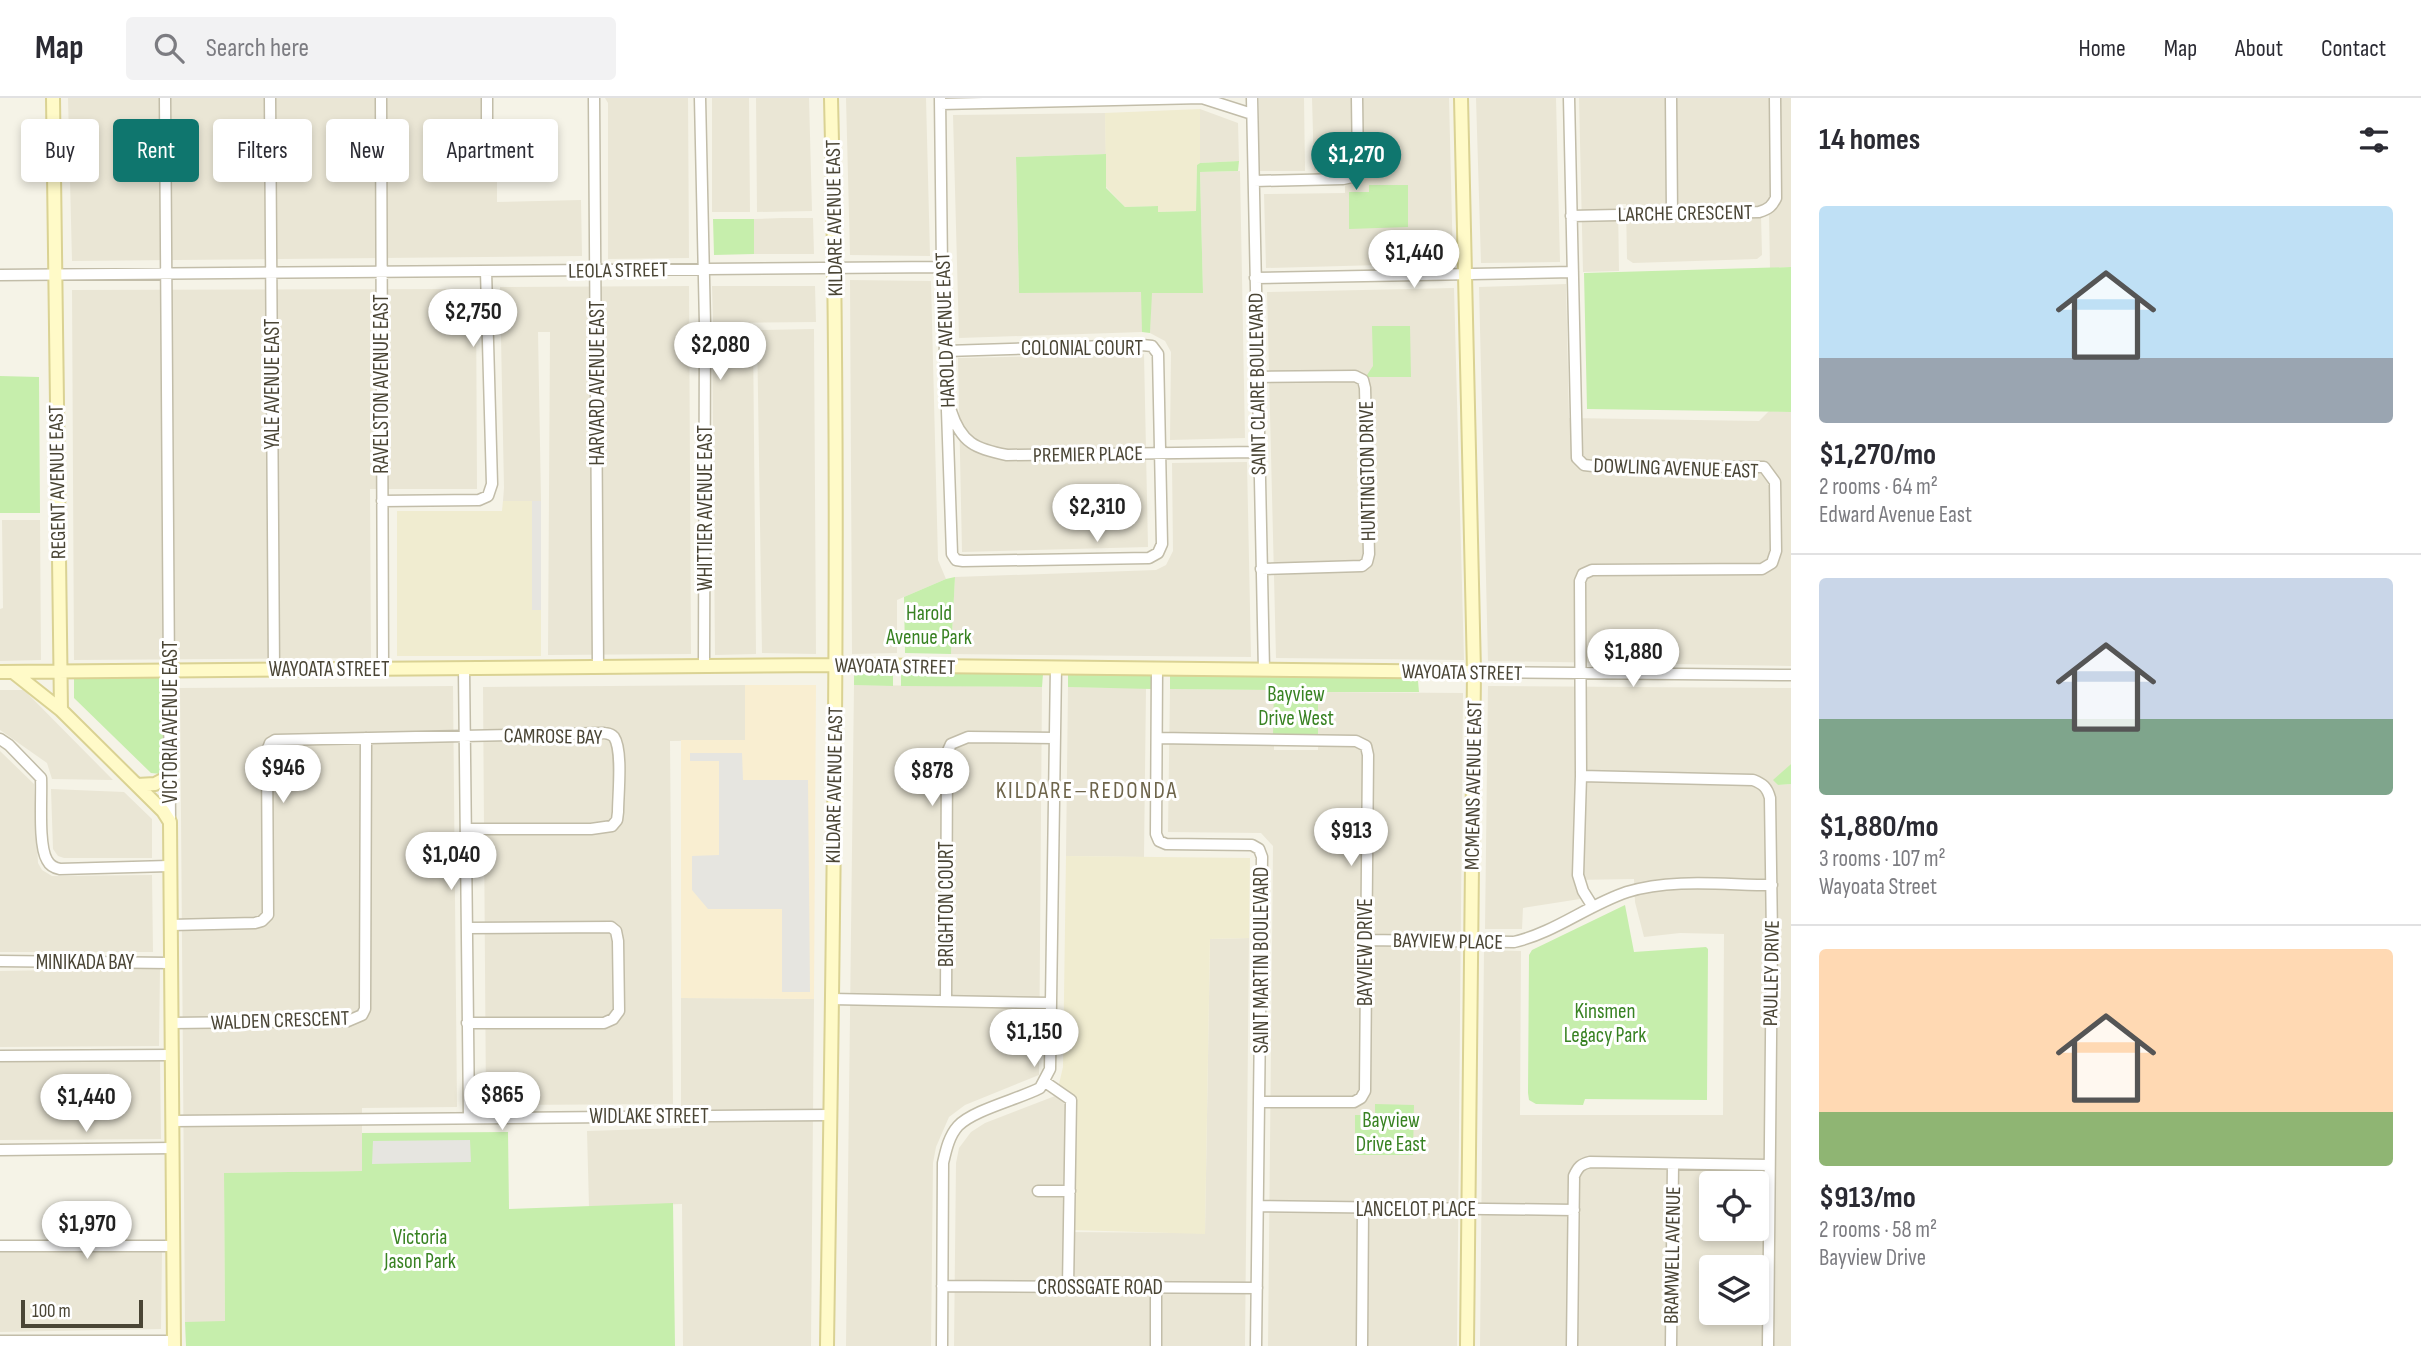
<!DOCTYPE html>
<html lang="en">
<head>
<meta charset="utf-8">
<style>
  body { margin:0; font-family:"Sofia Sans Condensed",sans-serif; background:#f2f2f3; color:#2b2b33; height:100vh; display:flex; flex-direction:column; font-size:26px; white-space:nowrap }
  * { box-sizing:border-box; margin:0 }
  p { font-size:23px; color:#7c7c81 }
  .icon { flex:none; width:38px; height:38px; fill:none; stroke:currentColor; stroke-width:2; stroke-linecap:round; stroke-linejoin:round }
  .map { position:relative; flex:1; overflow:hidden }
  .side { display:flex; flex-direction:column; background:#fff; width:630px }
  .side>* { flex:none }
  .top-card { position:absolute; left:21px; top:21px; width:665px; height:63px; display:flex; gap:14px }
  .tools { position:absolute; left:1699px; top:1073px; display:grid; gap:14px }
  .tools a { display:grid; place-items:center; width:70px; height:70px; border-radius:7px; background:#fff; box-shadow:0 4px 10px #0003; font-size:35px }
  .scale { position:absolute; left:21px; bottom:18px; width:122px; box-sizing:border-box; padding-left:7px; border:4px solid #4a4535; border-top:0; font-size:19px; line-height:24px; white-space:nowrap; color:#4a4535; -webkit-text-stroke:5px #fff; paint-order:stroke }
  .price { position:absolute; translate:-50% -60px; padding:0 16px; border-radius:24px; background:#fff; color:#222; font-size:23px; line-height:46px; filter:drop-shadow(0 2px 4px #0008) }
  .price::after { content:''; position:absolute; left:50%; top:42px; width:21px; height:16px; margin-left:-10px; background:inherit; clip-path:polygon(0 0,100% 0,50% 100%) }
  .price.current { background:#0f766e; color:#fff }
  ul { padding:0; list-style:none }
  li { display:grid; align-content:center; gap:14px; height:371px; padding:0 28px }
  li+li { border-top:2px solid #e1e1e2 }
  li span { display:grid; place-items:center; height:217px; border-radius:7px; color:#555 }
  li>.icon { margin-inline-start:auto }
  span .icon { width:126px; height:126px; fill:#fffc; stroke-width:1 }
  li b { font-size:30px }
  h2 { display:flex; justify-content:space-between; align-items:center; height:84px; padding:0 28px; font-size:30px }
  .pill { padding:0 24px; border-radius:7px; background:#fff; box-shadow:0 4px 10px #0003; font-size:24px; line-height:63px }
  .pill.current { background:#0f766e; color:#fff }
  header { display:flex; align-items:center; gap:42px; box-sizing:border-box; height:98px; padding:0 35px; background:#fff; border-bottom:2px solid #e1e1e2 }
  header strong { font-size:33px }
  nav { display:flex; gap:38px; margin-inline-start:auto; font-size:24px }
  .search { width:490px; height:63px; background:#f2f2f3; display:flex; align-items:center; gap:18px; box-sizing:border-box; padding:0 24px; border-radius:7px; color:#7c7c81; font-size:26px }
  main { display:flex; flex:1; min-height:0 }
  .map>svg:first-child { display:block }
  .residential { fill:#eae6d5; fill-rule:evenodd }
  .commercial { fill:#f9eed1 }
  .education { fill:#f0ecd0 }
  .green { fill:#c6eeac }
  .parking { fill:#e6e5e0 }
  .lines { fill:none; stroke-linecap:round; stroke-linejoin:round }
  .street-casing { stroke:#c2bda9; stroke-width:13 }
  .secondary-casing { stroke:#dad293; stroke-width:16 }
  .street { stroke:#fff; stroke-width:10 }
  .secondary { stroke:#fffac8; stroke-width:12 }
  .labels { text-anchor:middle; stroke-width:6; stroke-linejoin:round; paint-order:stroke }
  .street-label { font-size:21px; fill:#4a4535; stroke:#fff }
  .park-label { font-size:21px; fill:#388222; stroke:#fff }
  .neighbourhood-label { font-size:23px; letter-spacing:2px; fill:#6e654b; stroke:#fff }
</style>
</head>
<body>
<header>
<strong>Map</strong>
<div class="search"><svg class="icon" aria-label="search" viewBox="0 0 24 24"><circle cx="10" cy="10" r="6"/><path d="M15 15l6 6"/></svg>Search here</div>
<nav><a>Home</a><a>Map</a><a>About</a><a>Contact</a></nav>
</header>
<main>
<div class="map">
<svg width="1791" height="1248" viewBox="0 0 1791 1248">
  <rect width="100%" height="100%" fill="#f5f3e7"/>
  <path class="residential" d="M68 0H482V24H431L432 69 497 68V104L581 102 582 158 72 163Z
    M605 0H688L689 160 608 161V5Z
    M712 0H749L750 114H712Z
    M756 0H809L812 113 757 114Z
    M846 0H926L930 158 850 157Z
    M1259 0H1304L1305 73H1259Z
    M1312 0H1449L1453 165 1266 170 1264 96 1345 95V71L1314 72Z
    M1476 0H1556L1560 164 1481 165Z
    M1579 0H1791V169L1770 170 1769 115 1761 117 1762 157 1757 161 1633 165 1627 161 1626 106H1618L1619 173 1583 174Z
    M1200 11 1238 25 1239 63 1200 65Z
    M1105 15 1106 56 1016 59 1019 194H1142V234L959 240 953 17Z
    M1240 73 1245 340 1170 342 1171 254 1165 243 1150 235 1151 195H1203L1200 74Z
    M782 120H813L814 156H754V121Z
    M850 182 931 183 938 462 946 481 897 502V555L852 556Z
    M1566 186 1569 320 1759 323 1769 313 1791 314V568L1488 563 1479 189Z
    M689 188 691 556 548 557 550 234H538L541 403H503L504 390 500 189Z
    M712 188H815L816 224 713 225Z
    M1454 190 1464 562 1276 560 1267 194Z
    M476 191 477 391H370L371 560 74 562 72 192Z
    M749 229 753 233 756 556 715 557 712 230Z
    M814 231 816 556 762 555 757 232Z
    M1144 256 1148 449 962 454 958 260Z
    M1247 364 1251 559 951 556 955 479 1156 472 1166 467 1173 453 1172 365Z
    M2 422H40L41 562 0 563V511L3 510Z
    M745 587V642L670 643 673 1006 486 1007 483 589Z
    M854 587 1042 589 1039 977 965 1007 949 1019 936 1049 933 1065 931 1248H846Z
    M453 588 457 1009 362 1010V1073L224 1075 225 1224H185L180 590Z
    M1488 588 1791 590V666L1774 682 1778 687 1791 686V1248H1480L1484 852 1521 853 1520 1017H1723L1724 836 1680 835 1644 839 1635 804 1634 781 1574 782 1580 801 1523 810 1522 831H1485ZM1712 1085H1757V1130H1712ZM1712 1169H1757V1214H1712Z
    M1068 589 1146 590 1144 759 1066 758Z
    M1170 591 1274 592V652H1318V594L1463 595 1457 1248H1268L1273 748 1261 735 1168 734Z
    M0 592H24L113 682 52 681 47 665 0 632Z
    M0 653 34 686 38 765 42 772 52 778 152 777 153 854H0Z
    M51 691 124 694 152 721V760H64L58 758 53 751Z
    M1249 840 1245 1248H954L956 1065 959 1050 971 1034 985 1025 1055 998 1065 1006 1063 1134 1205 1135 1210 841Z
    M160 870 159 948 0 949V873Z
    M681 900 814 901 811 1248H683L682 1106 589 1109 587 1033 681 1030Z
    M160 961 161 1041 0 1042V964Z
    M162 1152 161 1231 0 1234V1153Z"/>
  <path class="commercial" d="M745 587H816L814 901 681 900V642H745Z"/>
  <path class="education" d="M1200 11V65L1197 67 1196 113 1157 114V108L1125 109 1106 89 1105 15Z
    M503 403H541V558H397V413H502Z
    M1066 758 1250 760 1249 840 1210 841 1205 1136 1072 1132 1074 1002 1058 990 1063 969Z"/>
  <path class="green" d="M1106 56V90L1125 109 1158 108V114L1196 113 1197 67 1200 65 1239 63 1238 73 1200 74 1203 195H1152L1150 235 1142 234 1141 194 1019 195 1016 59Z
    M1369 87H1408V129L1349 131V94H1369Z
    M713 121H754V156L714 157Z
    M1791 169V314L1587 311 1584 175Z
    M1372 228H1410L1411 279H1368L1367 277 1373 268Z
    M0 278 39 279 40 415H0Z
    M955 479 951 556 905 555 904 499 946 481Z
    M854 573 890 574 893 576V588L854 587Z
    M901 575 1043 576 1042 589 901 588Z
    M1068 576 1151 577V591L1068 589Z
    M1170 577 1415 580 1418 583 1419 594H1318V637H1273L1274 592 1170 591Z
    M157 578 163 584 164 671 161 676 151 675 74 600V579Z
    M1791 666V686L1778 687 1773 682Z
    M1625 807 1634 854 1706 849 1708 851 1707 1002 1585 1001 1583 1007 1536 1006 1529 1002 1528 995 1529 857 1532 852Z
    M1375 1006 1414 1007 1413 1057H1355V1017H1375Z
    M508 1034 509 1111 673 1105 675 1248H186L185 1224 225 1223 224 1075 362 1073V1035Z"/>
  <path class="parking" d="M532 403H541V512H532Z
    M690 655H742L743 682H808L810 894H782V811H708L692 792V758L719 757V663H690Z
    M470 1042 471 1064 372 1066 373 1043Z"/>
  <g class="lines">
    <defs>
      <path id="street" d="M165 0 170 724
        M270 0 274 572
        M381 0 383 571
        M487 0V28
        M594 0 598 569
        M700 0 705 227 704 568
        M940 0 942 169 952 456 956 462 963 463 1149 460 1158 455 1162 446 1158 256 1152 248 1142 247 946 253
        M1252 0 1264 572
        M1569 0 1577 360 1584 367 1593 368 1764 369 1775 384 1776 453 1772 465 1762 471 1592 472 1583 476 1580 483 1581 678 1578 777 1583 793 1593 809
        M1671 0 1672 115
        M940 6 1202 0 1252 16
        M1254 83 1343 81 1352 79 1358 72 1357 0
        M1571 118 1759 114C1769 111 1772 108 1776 100L1775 0
        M0 177 942 169
        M1255 180 1573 174
        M1257 279 1355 278 1363 282 1365 290 1369 456 1367 464 1362 468 1261 471
        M951 313C961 345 976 351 1007 357L1258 354
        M382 403 479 402 488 398 492 386 486 173
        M464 570 469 1019
        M1157 570 1156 736 1159 743 1166 746 1252 747 1259 751 1262 759 1256 1248
        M1474 574 1791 577
        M1157 640 1356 643 1366 648 1368 657 1365 993 1361 1000 1354 1004H1260
        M0 641 9 647 41 680C42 699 38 747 47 762 50 768 54 770 60 771L169 768
        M1581 678 1753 682C1763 686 1767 689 1770 700L1772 839 1768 1248
        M171 827 255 825 262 823 268 817 267 653 270 645 275 642 604 635C609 636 610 635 614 639 623 652 618 697 618 714L617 722 612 728 591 731H466
        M467 830 611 829 616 833 618 843 619 913 613 921 604 925H467
        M1365 842 1514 844C1554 835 1588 807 1627 794 1673 780 1725 787 1772 787
        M0 863 170 865
        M831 901 1050 905
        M946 903 947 655 951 646 968 639 1054 640
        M171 925 348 923 362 917 365 911 366 640
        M0 958 172 957
        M1045 984 1071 1002 1068 1189
        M173 1023 830 1017
        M0 1052 173 1050
        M1038 1093H1070
        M1258 1108 1574 1112
        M0 1148H174
        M942 1188 1257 1190
        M1156 1189V1248
        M0 1243H174
        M942 1248 943 1065C946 1052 949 1038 958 1028 973 1012 1019 1001 1040 990L1050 971 1056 569
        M1362 1248 1363 1111
        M1572 1248 1574 1078C1578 1069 1581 1066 1590 1064L1768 1067
        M1671 1248 1673 1066"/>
      <path id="secondary" d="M53 0 61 612
        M1461 0 1474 574 1467 1248
        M0 574 836 567 1474 574
        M13 574 61 612 163 713 170 724 174 1248
        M137 687 155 686 170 678
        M827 1248C833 832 841 416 831 0"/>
    </defs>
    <use href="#street" class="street-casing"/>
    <use href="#secondary" class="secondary-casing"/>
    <use href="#street" class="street"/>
    <use href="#secondary" class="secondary"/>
  </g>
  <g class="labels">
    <g class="street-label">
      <text transform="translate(1685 115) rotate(-1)" y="7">LARCHE CRESCENT</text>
      <text transform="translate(834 120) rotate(-91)" y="7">KILDARE AVENUE EAST</text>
      <text transform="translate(618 172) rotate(-1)" y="7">LEOLA STREET</text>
      <text transform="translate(945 232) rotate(-92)" y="7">HAROLD AVENUE EAST</text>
      <text x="1082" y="257">COLONIAL COURT</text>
      <text transform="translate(597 285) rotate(-90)" y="7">HARVARD AVENUE EAST</text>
      <text transform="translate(272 286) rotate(-90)" y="7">YALE AVENUE EAST</text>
      <text transform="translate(381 286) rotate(-90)" y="7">RAVELSTON AVENUE EAST</text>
      <text transform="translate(1257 286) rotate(-91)" y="7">SAINT CLAIRE BOULEVARD</text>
      <text transform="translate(1088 356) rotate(-1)" y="7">PREMIER PLACE</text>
      <text transform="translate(1676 370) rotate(2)" y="7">DOWLING AVENUE EAST</text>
      <text transform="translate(1367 373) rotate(-91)" y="7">HUNTINGTON DRIVE</text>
      <text transform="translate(57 384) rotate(-91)" y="7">REGENT AVENUE EAST</text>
      <text transform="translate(705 410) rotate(-90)" y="7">WHITTIER AVENUE EAST</text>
      <text transform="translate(895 568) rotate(1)" y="7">WAYOATA STREET</text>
      <text x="329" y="578">WAYOATA STREET</text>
      <text transform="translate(1462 574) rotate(1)" y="7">WAYOATA STREET</text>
      <text transform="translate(170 624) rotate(-90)" y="7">VICTORIA AVENUE EAST</text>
      <text transform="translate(553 638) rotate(1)" y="7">CAMROSE BAY</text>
      <text transform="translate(834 687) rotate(-89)" y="7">KILDARE AVENUE EAST</text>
      <text transform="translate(1473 687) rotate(-89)" y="7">MCMEANS AVENUE EAST</text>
      <text transform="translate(946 806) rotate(-90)" y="7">BRIGHTON COURT</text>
      <text transform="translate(1448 843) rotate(1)" y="7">BAYVIEW PLACE</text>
      <text transform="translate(1365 854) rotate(-90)" y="7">BAYVIEW DRIVE</text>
      <text transform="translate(1261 862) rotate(-90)" y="7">SAINT MARTIN BOULEVARD</text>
      <text x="85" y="871">MINIKADA BAY</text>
      <text transform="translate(1771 875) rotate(-89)" y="7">PAULLEY DRIVE</text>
      <text transform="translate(280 922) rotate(-2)" y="7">WALDEN CRESCENT</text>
      <text x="649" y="1025">WIDLAKE STREET</text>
      <text x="1416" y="1118">LANCELOT PLACE</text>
      <text transform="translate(1672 1157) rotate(-89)" y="7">BRAMWELL AVENUE</text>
      <text x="1100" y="1196">CROSSGATE ROAD</text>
    </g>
    <g class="park-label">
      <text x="929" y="522">Harold<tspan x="929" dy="24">Avenue Park</tspan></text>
      <text x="1296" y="603">Bayview<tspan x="1296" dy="24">Drive West</tspan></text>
      <text x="1605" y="920">Kinsmen<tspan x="1605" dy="24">Legacy Park</tspan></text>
      <text x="1391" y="1029">Bayview<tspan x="1391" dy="24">Drive East</tspan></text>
      <text x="420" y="1146">Victoria<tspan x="420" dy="24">Jason Park</tspan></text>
    </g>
    <g class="neighbourhood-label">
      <text x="1087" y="700">KILDARE–REDONDA</text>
    </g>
  </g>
</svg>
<div class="tools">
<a><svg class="icon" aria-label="locate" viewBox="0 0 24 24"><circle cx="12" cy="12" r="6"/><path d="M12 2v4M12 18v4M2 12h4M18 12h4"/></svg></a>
<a><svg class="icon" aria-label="layers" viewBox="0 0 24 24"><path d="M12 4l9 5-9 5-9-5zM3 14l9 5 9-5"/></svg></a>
</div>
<div class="scale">100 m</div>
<b class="price current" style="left:1356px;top:94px">$1,270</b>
<b class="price" style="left:1414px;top:192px">$1,440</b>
<b class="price" style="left:473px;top:251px">$2,750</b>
<b class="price" style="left:720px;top:284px">$2,080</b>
<b class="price" style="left:1097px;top:446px">$2,310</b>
<b class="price" style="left:1633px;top:591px">$1,880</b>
<b class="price" style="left:283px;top:707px">$946</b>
<b class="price" style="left:932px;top:710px">$878</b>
<b class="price" style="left:1351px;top:770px">$913</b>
<b class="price" style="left:451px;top:794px">$1,040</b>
<b class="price" style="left:1034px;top:971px">$1,150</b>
<b class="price" style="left:502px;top:1034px">$865</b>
<b class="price" style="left:86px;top:1036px">$1,440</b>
<b class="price" style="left:87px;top:1163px">$1,970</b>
<div class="top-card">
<a class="pill">Buy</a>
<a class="pill current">Rent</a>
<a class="pill">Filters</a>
<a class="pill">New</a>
<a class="pill">Apartment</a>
</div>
</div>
<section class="side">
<h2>14 homes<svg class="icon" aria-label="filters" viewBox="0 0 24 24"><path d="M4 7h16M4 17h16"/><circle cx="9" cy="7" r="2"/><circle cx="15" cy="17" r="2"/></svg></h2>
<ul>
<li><span style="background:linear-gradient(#bfe0f5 70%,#9aa5b1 0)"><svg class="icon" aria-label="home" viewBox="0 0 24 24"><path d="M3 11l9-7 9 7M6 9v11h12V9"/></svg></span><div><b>$1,270/mo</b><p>2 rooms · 64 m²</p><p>Edward Avenue East</p></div></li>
<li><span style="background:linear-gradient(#c9d6e8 65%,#7fa58c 0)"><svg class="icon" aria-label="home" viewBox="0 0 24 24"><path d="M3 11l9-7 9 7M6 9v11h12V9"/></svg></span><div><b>$1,880/mo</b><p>3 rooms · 107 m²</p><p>Wayoata Street</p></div></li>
<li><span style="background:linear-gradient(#ffd9b3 75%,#8fb573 0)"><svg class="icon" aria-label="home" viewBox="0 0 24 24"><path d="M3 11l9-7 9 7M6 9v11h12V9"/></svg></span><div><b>$913/mo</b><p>2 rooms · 58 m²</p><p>Bayview Drive</p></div></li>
</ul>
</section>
</main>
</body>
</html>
